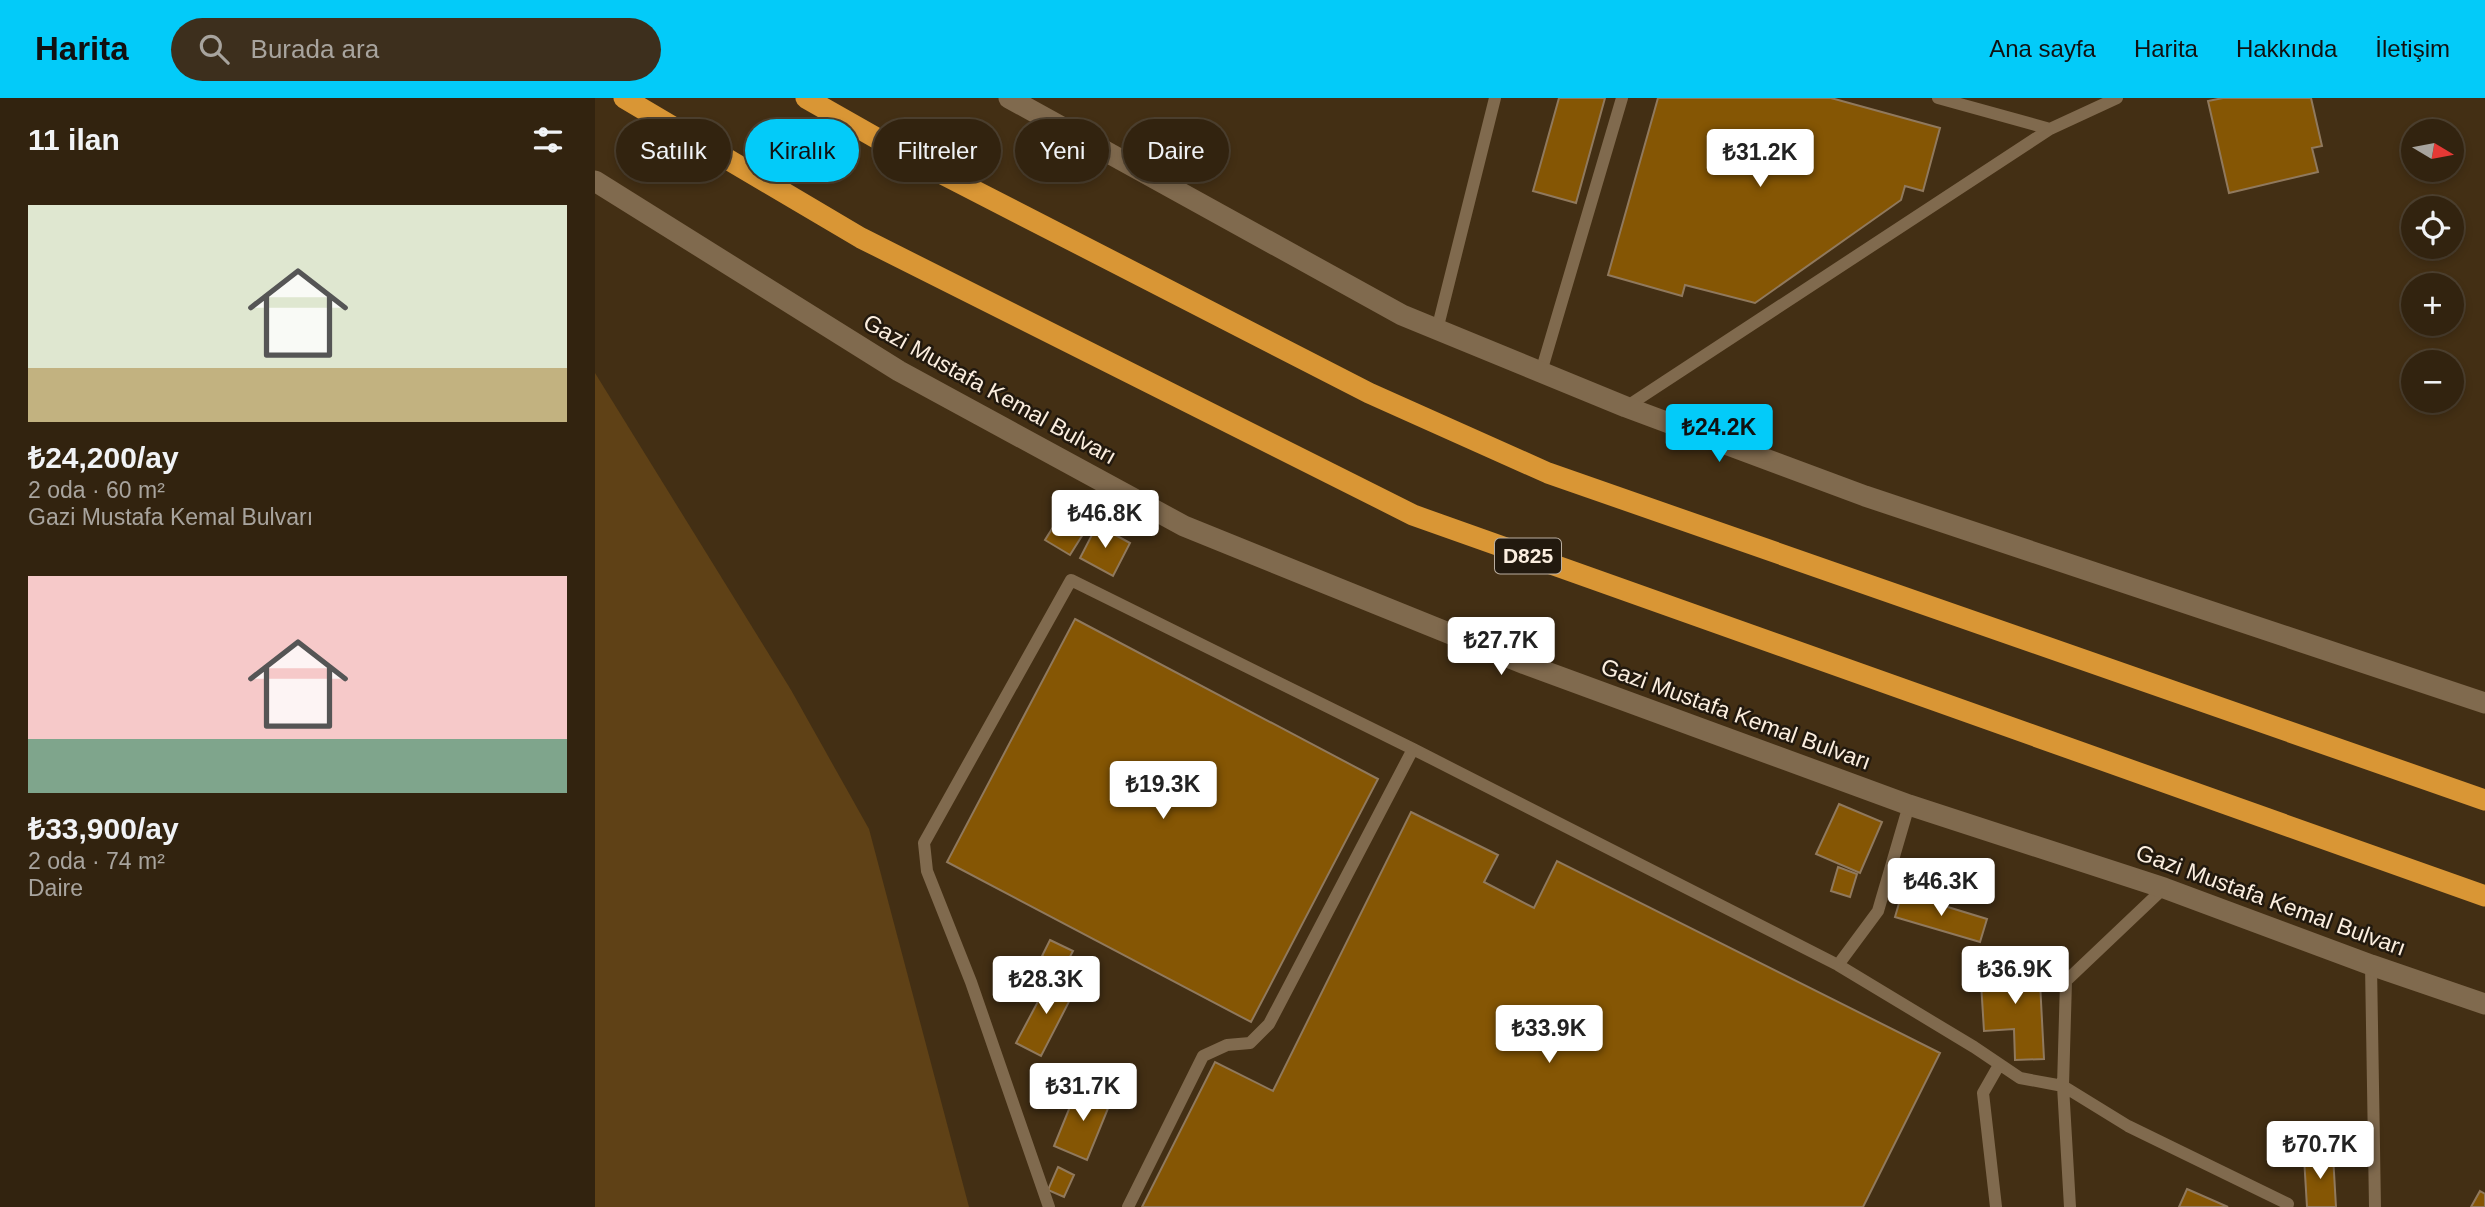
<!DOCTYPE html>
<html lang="tr">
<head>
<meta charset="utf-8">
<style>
  body { margin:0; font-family:Helvetica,sans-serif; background:#3d2f1d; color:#f1f3f6; height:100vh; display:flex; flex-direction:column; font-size:26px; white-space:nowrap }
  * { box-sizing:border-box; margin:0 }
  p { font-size:23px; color:#a8a49e }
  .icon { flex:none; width:38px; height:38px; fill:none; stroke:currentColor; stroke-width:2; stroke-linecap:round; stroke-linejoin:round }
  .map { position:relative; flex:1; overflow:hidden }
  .details { display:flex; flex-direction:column; background:#32230f; width:595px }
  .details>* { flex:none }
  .hud { position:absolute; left:21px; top:21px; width:665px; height:63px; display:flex; gap:14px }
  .needle { width:46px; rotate:100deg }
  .fabs { position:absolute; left:1806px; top:21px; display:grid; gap:14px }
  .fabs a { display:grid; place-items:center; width:63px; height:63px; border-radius:50%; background:#32230f; box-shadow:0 4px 10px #0003,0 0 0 2px #4d402f; font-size:35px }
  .price { position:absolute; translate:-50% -60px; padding:0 16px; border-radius:7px; background:#fff; color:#222; font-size:23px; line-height:46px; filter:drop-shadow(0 2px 4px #0008) }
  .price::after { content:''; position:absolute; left:50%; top:42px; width:21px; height:16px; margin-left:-10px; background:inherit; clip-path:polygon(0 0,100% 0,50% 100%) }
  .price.active { background:#03cbf9; color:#111 }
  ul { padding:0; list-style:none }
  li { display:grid; align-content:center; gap:14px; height:371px; padding:0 28px }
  li span { display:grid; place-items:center; height:217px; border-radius:0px; color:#555 }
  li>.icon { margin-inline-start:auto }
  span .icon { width:126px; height:126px; fill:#fffc; stroke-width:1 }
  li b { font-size:30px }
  h2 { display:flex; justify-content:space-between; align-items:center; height:84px; padding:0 28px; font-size:30px }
  .chip { padding:0 24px; border-radius:32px; background:#32230f; box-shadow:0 4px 10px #0003,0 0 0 2px #4d402f; font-size:24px; line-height:63px }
  .chip.active { background:#03cbf9; color:#111 }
  header { display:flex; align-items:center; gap:42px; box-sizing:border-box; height:98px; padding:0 35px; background:#03cbf9; color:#111 }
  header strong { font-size:33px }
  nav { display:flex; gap:38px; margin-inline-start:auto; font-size:24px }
  .search { width:490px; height:63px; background:#3d2f1d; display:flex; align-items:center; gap:18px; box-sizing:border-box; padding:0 24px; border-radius:38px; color:#a8a49e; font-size:26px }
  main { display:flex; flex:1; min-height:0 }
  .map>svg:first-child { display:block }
  .green { fill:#5f4116 }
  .building { fill:#855604; stroke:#90795d; stroke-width:2 }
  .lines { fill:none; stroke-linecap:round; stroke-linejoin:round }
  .lane { stroke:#806a4e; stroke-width:12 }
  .secondary { stroke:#806a4e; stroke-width:21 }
  .highway { stroke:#d99635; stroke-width:21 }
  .labels { text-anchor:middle; stroke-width:5; stroke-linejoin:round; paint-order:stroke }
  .shield { fill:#22190e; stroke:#baaea0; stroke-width:2 }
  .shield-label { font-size:21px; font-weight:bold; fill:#fbeedf }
  .street-label { font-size:23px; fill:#fbeedf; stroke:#22190e }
</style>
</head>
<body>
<header>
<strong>Harita</strong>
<div class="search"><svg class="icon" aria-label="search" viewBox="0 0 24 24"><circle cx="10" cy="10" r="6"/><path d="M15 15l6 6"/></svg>Burada ara</div>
<nav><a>Ana sayfa</a><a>Harita</a><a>Hakkında</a><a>İletişim</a></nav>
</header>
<main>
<section class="details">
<h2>11 ilan<svg class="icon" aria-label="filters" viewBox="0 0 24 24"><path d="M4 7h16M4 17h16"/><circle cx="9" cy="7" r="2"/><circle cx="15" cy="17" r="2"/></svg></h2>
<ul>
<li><span style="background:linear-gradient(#dfe7d0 75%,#c2b280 0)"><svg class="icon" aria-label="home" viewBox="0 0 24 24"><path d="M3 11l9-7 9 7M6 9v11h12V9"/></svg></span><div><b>₺24,200/ay</b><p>2 oda · 60 m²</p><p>Gazi Mustafa Kemal Bulvarı</p></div></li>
<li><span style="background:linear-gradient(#f6c9c9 75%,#7fa58c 0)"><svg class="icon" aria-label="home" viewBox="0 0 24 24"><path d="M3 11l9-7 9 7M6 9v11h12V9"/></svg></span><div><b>₺33,900/ay</b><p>2 oda · 74 m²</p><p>Daire</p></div></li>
</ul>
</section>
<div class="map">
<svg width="1890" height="1109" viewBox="0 0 1890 1109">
  <rect width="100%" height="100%" fill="#432f14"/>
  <path class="green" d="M0 275 196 592 274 731 374 1109H0Z"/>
  <path class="building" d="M964 0H1010L981 105 938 93Z
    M1063 0H1236L1345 30 1328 93 1310 88 1306 102 1160 205 1090 187 1087 198 1013 177Z
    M1628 0H1716L1727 48 1717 50 1723 74 1634 95 1613 3Z
    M465 418 490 433 475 457 450 442Z
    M502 427 535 445 518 478 485 460Z
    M480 521 783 681 656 924 352 764Z
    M1244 706 1287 724 1265 775 1221 756Z
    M816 714 903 757 889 784 939 810 962 763 1345 955 1268 1109H547L620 964 678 993Z
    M1243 769 1262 776 1255 799 1236 793Z
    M1307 795 1392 821 1385 844 1300 819Z
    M455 842 478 853 469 870 447 858Z
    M445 860 461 869 449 891 433 882Z
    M1444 865 1449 961 1420 962 1419 931 1389 933 1385 868Z
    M457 877 481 890 446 958 421 945Z
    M483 989 516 1003 492 1062 459 1048Z
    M1738 1057 1741 1109H1712L1709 1059Z
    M463 1069 479 1077 469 1099 453 1092Z
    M1592 1091 1633 1109H1584Z
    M1885 1093 1890 1096V1109H1876Z"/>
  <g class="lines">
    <path class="lane" d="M1343 0 1455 31
      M842 232 900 0
      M946 274 1027 0
      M1031 309 1455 31 1522 0
      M1243 867 1283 813 1314 707
      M1776 867 1780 1109
      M454 1109 376 884 332 773 329 745 476 482 818 651 1243 867 1379 949 1425 980 1468 988 1533 1028 1693 1106
      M533 1109 608 958 632 947 655 945 674 926 818 651
      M1401 1109 1388 995 1404 967
      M1475 1109 1468 988 1471 883 1569 790"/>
    <path class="secondary" d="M414 0 807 217 1031 309 1270 398 1890 605
      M0 83 304 273 589 428 930 566 1314 707 1569 790 1776 867 1890 906"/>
    <path class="highway" d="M29 0 266 140 818 417 1890 798
      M211 0 320 62 774 295 953 375 1890 702"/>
  </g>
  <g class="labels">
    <rect class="shield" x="900" y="440.5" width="66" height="35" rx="5"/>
    <g class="shield-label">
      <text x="933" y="465">D825</text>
    </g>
    <g class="street-label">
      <text transform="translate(395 291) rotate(29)" y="8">Gazi Mustafa Kemal Bulvarı</text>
      <text transform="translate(1141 616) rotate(20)" y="8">Gazi Mustafa Kemal Bulvarı</text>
      <text transform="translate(1676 802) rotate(20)" y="8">Gazi Mustafa Kemal Bulvarı</text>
    </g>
  </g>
</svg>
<div class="fabs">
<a><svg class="needle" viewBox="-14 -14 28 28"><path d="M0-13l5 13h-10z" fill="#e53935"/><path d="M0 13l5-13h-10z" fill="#a8a49e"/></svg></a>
<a><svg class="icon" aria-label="locate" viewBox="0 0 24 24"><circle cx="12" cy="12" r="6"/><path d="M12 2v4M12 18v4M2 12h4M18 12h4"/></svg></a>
<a>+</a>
<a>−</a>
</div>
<b class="price" style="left:1165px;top:91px">₺31.2K</b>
<b class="price active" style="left:1124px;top:366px">₺24.2K</b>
<b class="price" style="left:510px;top:452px">₺46.8K</b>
<b class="price" style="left:906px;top:579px">₺27.7K</b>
<b class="price" style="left:568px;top:723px">₺19.3K</b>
<b class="price" style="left:1346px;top:820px">₺46.3K</b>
<b class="price" style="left:1420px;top:908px">₺36.9K</b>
<b class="price" style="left:451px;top:918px">₺28.3K</b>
<b class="price" style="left:954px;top:967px">₺33.9K</b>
<b class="price" style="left:488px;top:1025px">₺31.7K</b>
<b class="price" style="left:1725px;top:1083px">₺70.7K</b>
<div class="hud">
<a class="chip">Satılık</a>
<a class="chip active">Kiralık</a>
<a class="chip">Filtreler</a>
<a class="chip">Yeni</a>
<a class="chip">Daire</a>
</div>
</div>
</main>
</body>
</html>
